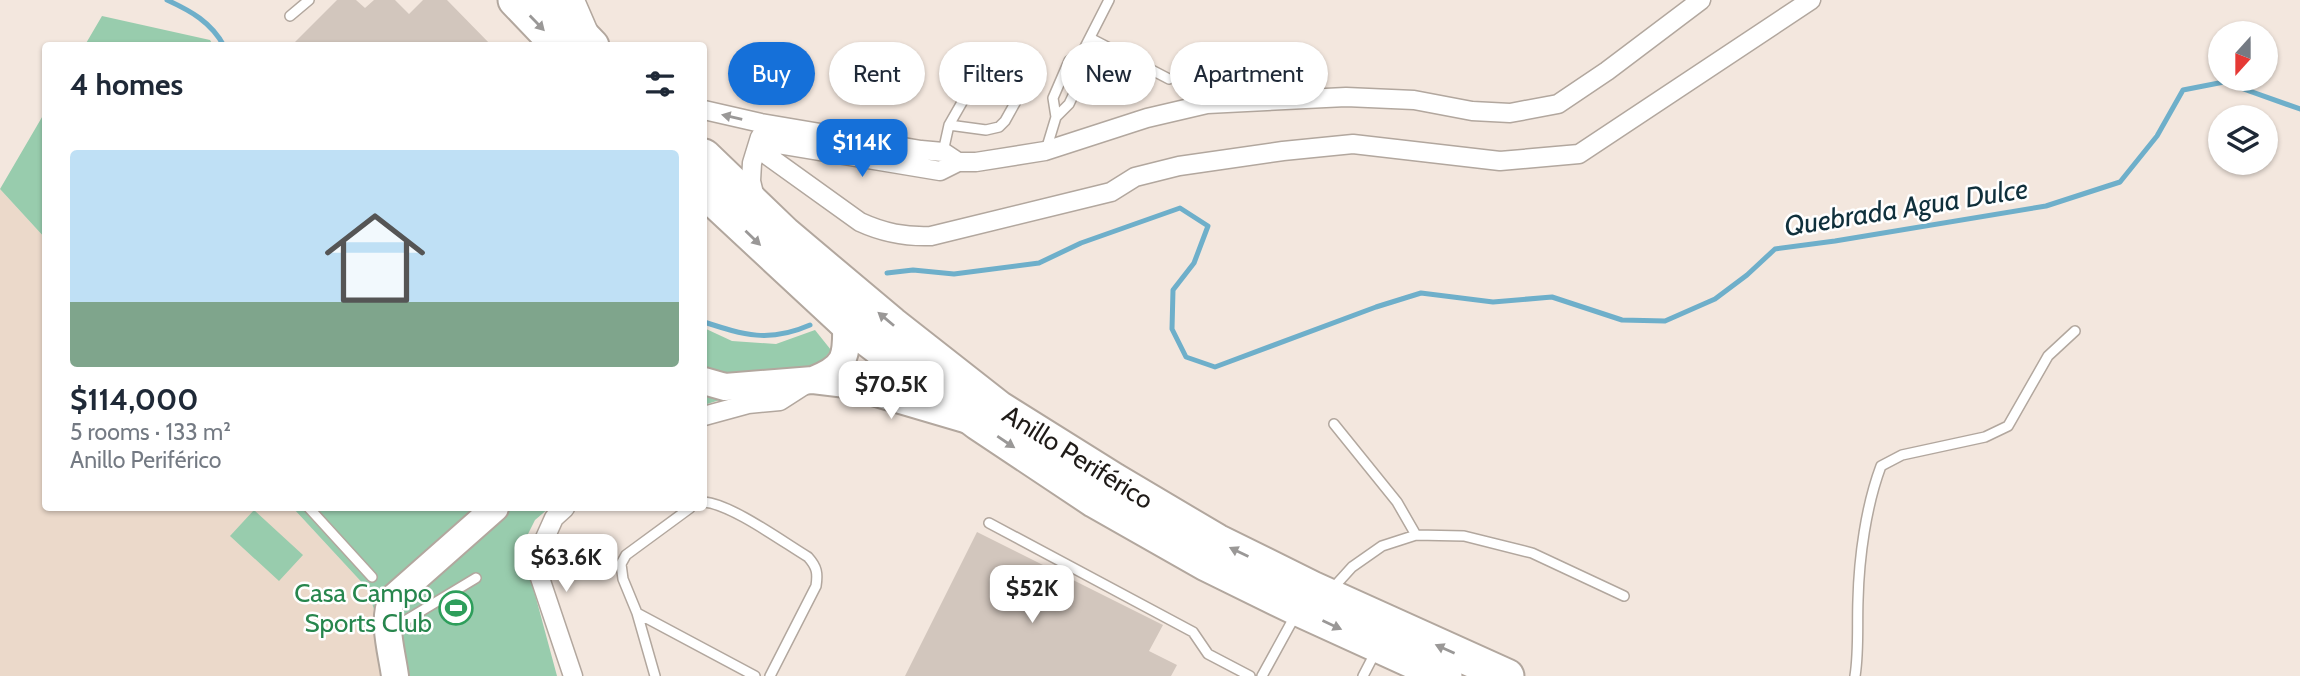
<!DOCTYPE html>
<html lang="en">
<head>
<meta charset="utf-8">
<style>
  body { margin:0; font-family:Cabin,sans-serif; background:#f2f2f3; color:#1f2937; height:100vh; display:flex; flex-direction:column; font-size:26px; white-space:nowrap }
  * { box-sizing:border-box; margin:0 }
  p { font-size:23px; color:#747a83 }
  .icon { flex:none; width:38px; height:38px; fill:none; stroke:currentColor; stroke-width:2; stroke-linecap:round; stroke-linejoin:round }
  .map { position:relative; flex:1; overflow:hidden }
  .drawer { position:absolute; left:42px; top:42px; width:665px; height:469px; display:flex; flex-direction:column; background:#fff; border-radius:7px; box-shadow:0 2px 5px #0004 }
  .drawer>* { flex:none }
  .banner { position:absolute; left:728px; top:42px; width:665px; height:63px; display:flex; gap:14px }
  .needle { width:46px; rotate:201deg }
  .fabs { position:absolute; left:2208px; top:21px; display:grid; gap:14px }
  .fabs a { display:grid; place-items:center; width:70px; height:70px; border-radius:50%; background:#fff; box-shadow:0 2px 5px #0004; font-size:35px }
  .price { position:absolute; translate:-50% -60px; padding:0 16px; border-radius:14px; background:#fff; color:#222; font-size:23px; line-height:46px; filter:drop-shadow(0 2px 4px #0008) }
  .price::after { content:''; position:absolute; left:50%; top:42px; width:21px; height:16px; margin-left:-10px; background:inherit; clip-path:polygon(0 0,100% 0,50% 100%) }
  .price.on { background:#1570d9; color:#fff }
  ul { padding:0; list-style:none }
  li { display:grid; align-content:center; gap:14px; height:371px; padding:0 28px }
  li span { display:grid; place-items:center; height:217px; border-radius:7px; color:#555 }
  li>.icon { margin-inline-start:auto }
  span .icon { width:126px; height:126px; fill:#fffc; stroke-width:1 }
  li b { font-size:30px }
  h2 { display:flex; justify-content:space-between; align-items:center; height:84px; padding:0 28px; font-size:30px }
  .chip { padding:0 24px; border-radius:32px; background:#fff; box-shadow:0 2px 5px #0004; font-size:24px; line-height:63px }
  .chip.on { background:#1570d9; color:#fff }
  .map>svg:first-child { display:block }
  .built { fill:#ebd9ca }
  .green { fill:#98ccad }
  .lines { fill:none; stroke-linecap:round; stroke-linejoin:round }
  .stream { stroke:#6eafca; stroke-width:5 }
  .building { fill:#d2c6bd }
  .lane-casing { stroke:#b2a79e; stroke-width:12 }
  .street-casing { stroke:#b2a79e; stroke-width:21 }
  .secondary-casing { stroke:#b2a79e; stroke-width:30 }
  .highway-casing { stroke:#b2a79e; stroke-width:37 }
  .lane { stroke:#fff; stroke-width:9 }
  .street { stroke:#fff; stroke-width:18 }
  .secondary { stroke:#fff; stroke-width:26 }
  .highway { stroke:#fff; stroke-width:33 }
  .oneway { fill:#9a9897 }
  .labels { text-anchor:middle; stroke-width:5; stroke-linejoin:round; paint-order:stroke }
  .street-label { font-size:26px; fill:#1f1b18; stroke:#fff }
  .leisure-label { font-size:26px; fill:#27864d; stroke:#fff; text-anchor:end }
  .water-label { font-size:28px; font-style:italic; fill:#10303c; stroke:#fff }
</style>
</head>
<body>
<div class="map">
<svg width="2300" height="676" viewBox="0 0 2300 676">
  <rect width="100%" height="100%" fill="#f3e7de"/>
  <path class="built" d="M0 189 45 238 46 508H293L367 588 380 628 388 676H0Z"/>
  <path class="green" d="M102 16 210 40 213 45H85Z
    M45 112V238L0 189Z
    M704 328 732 341 776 344 815 330 831 350 822 362 779 390 726 398 704 405Z
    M293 508H549L535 520 522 546 557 676H388L380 628 367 588Z
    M254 510 303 555 279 581 230 536Z"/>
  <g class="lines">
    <path class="stream" d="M167 0C191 11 211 22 224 46
      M887 273 913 270 954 274 1039 263 1081 243 1180 208 1208 226 1194 263 1173 290 1172 329 1186 357 1215 367 1376 307 1421 293 1493 302 1552 297 1622 320 1665 321 1715 299 1747 275 1775 249 1835 241 2046 206 2120 182 2157 136 2183 90 2224 82 2300 109
      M704 322C744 335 769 343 810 325"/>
  </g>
  <path class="building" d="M337 0H356L365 8 374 0H395L409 14 423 0H447L492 46H291Z
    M977 532 1163 625 1149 651 1177 665 1171 676H905Z"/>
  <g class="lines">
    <defs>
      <path id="lane" d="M290 16 309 0
        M1090 38 1169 79
        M1056 117 1053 98 1069 61 1083 51 1109 0
        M1046 150 1056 117 1069 104 1086 68 1083 51
        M943 152 949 125 984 64C997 54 1011 69 1022 76L1024 87 1005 121 999 127 986 130 949 125
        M1334 424 1397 502 1416 535
        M704 502C731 504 783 542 808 557 817 567 818 573 816 586L770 676
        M309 508 372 577
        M989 523 1193 632 1208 654 1250 676
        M1333 588 1352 567 1382 546 1416 535 1464 536 1532 553 1624 596
        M637 613 755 676
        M393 628 476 578
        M655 676 637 613 623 579 621 564 626 555 690 508
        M1262 676 1296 614
        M1363 676 1376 651
        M1855 676C1859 651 1857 625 1858 600 1859 557 1866 506 1881 466L1902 455 1985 437 2008 426 2048 356 2075 331"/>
      <path id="street" d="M575 0 588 30
        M704 110 761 123 921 150 943 152 958 162
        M760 141 940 171 958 162H976L1045 151 1147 118 1207 104 1346 97 1414 100 1472 111 1510 113 1558 104 1607 71 1701 0
        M757 148 860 222C884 233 905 237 931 236L1111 192 1135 177 1179 166 1283 151 1353 144 1500 161 1579 154 1811 0
        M756 202 751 181 752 163 760 137
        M704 416 748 404 780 401 808 383
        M565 508 554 518 541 547 539 575 573 676"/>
      <path id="secondary" d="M813 380C846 367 847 357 846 323
        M704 381 725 387 813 380 846 384 965 419
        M395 676C392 653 382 621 392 599L495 508"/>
      <path id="highway" d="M515 0 559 46
        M548 0 592 46
        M704 156 785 234 892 324 999 408 1114 480 1217 541 1312 588 1507 676
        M704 191 846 323 978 423 1095 501 1206 564 1298 609 1445 676"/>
    </defs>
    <use href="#lane" class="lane-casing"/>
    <use href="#street" class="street-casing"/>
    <use href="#secondary" class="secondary-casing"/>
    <use href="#highway" class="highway-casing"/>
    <use href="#lane" class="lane"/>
    <use href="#street" class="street"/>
    <use href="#secondary" class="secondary"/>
    <use href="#highway" class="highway"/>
  </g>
  <defs><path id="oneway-solid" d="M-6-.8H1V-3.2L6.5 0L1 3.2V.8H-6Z" transform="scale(1.75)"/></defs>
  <g class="oneway">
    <use href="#oneway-solid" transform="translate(537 23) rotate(46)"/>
    <use href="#oneway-solid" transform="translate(732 117) rotate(-167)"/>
    <use href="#oneway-solid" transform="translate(753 238) rotate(44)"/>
    <use href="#oneway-solid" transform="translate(886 319) rotate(-140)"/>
    <use href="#oneway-solid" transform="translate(1006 442) rotate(34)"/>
    <use href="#oneway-solid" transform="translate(1239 552) rotate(-154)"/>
    <use href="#oneway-solid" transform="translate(1332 625) rotate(25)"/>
    <use href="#oneway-solid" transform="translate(1445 649) rotate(-156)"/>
  </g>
  <defs>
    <symbol id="stadium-ring" viewBox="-11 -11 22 22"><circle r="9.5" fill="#fff" stroke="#2e9e5b" stroke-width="1.5"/><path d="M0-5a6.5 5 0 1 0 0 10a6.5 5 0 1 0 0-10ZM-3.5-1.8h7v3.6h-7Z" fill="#2e9e5b"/></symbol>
  </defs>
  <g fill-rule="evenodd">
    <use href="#stadium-ring" x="437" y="589" width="38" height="38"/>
  </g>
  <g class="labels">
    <g class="street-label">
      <text transform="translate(1078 457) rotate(32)" y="9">Anillo Periférico</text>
    </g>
    <g class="leisure-label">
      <text x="432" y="602">Casa Campo<tspan x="432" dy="30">Sports Club</tspan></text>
    </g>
    <g class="water-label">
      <text transform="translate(1906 207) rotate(-9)" y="10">Quebrada Agua Dulce</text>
    </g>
  </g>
</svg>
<div class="fabs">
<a><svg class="needle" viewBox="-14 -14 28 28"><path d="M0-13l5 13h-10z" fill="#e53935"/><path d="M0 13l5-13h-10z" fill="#747a83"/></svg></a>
<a><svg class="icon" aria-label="layers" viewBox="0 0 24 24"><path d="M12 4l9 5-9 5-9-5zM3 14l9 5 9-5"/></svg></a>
</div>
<b class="price on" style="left:862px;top:179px">$114K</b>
<b class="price" style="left:891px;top:421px">$70.5K</b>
<b class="price" style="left:566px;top:594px">$63.6K</b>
<b class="price" style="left:1032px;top:625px">$52K</b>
<div class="banner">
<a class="chip on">Buy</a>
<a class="chip">Rent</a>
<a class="chip">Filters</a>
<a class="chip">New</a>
<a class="chip">Apartment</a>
</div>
<section class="drawer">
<h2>4 homes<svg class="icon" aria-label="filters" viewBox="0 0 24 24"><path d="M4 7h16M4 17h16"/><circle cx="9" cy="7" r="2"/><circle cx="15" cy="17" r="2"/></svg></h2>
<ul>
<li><span style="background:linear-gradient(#bfe0f5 70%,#7fa58c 0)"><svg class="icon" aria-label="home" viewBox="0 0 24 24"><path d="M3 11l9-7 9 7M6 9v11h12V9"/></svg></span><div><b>$114,000</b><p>5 rooms · 133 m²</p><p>Anillo Periférico</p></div></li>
</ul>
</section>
</div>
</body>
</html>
